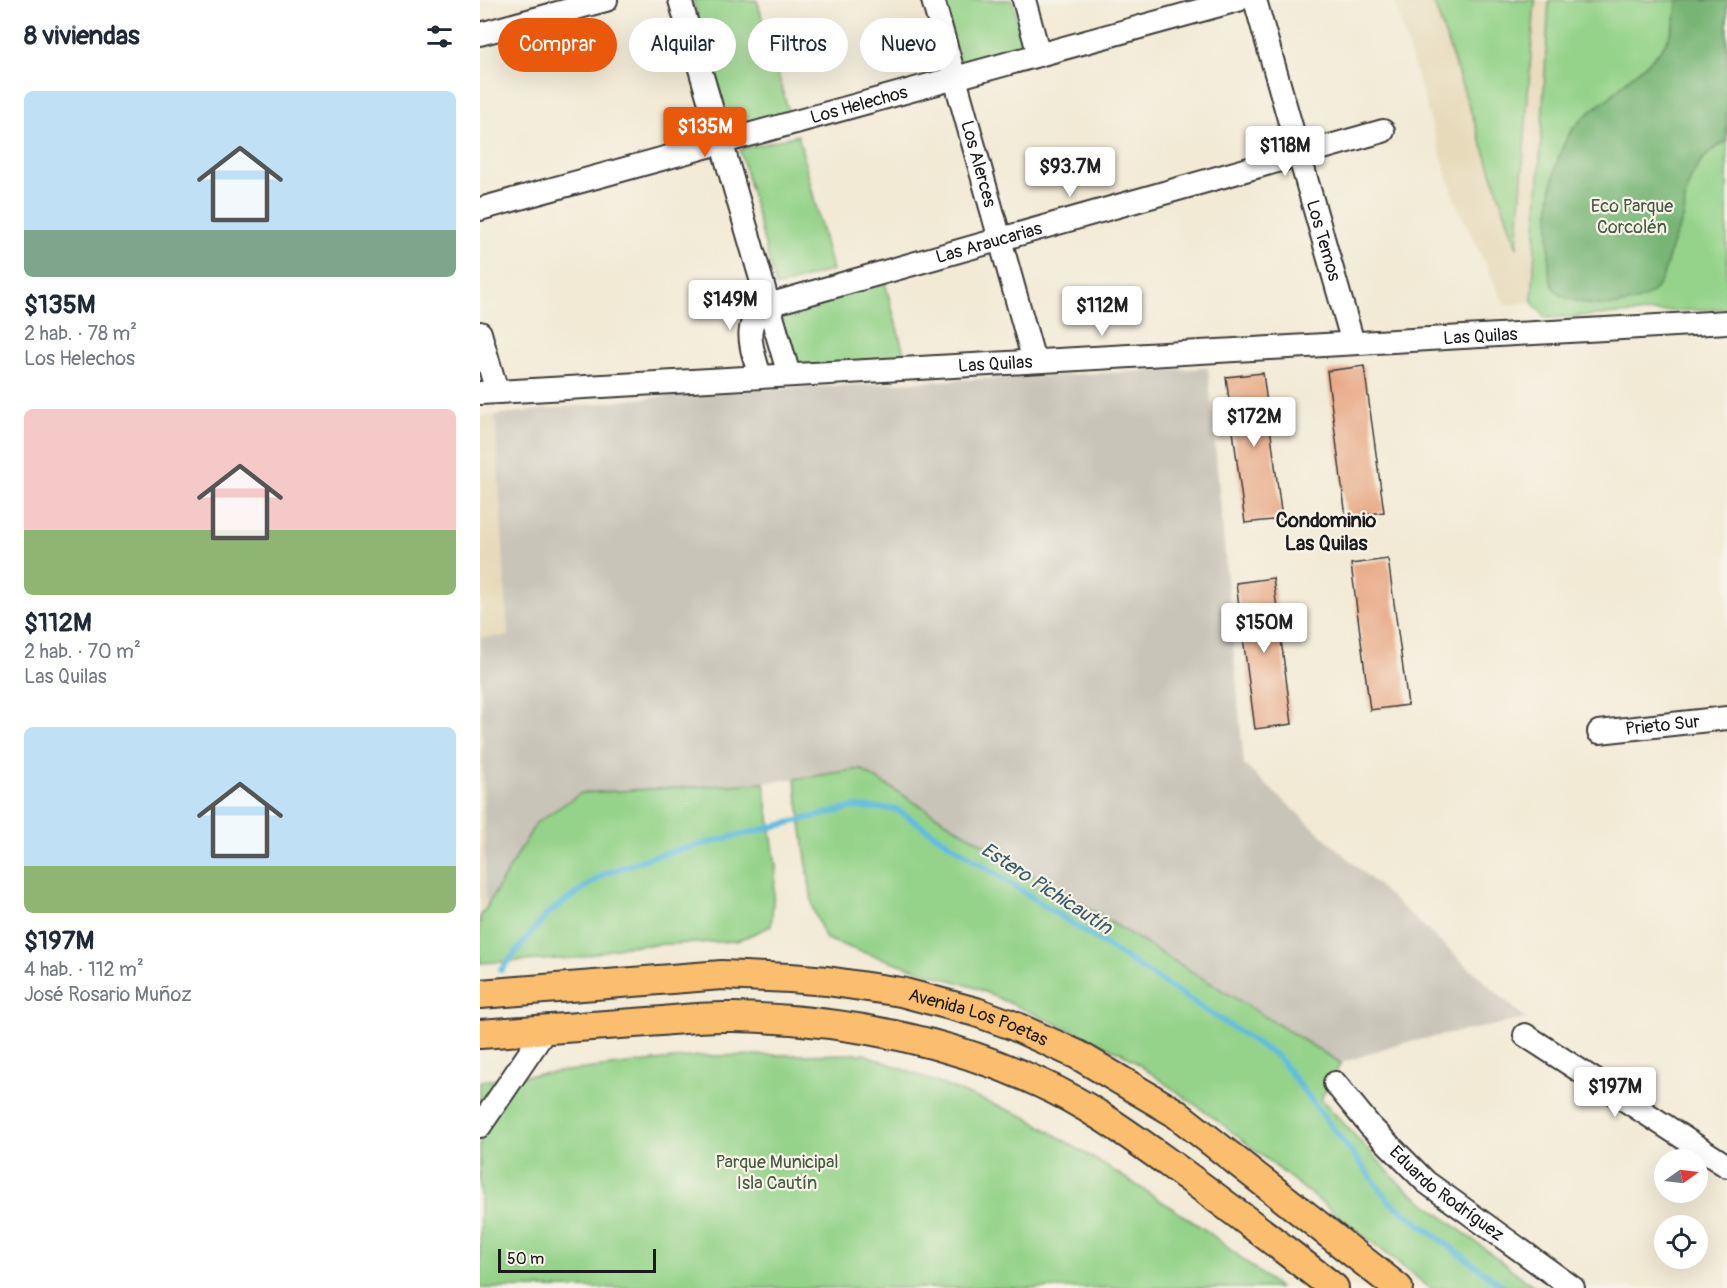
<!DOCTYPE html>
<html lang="es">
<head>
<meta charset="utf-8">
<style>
  body { margin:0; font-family:Pangolin,sans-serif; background:#f2f2f3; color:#1f2937; height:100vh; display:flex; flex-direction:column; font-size:22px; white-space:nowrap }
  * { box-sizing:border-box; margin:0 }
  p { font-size:20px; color:#747a83 }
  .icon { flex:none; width:33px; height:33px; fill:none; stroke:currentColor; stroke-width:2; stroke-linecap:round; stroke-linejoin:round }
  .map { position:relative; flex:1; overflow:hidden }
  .sheet { display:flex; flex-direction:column; background:#fff; width:480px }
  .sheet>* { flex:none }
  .banner { position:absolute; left:18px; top:18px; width:570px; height:54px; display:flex; gap:12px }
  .needle { width:39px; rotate:76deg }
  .controls { position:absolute; left:1174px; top:1149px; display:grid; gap:12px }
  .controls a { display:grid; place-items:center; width:54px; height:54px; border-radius:50%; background:#fff; box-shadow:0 6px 24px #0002; font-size:30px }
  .scale { position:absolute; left:18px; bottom:15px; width:158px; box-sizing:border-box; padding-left:6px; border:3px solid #1c1c1c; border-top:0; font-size:16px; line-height:21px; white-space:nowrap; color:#1c1c1c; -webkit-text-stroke:4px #f7f3e8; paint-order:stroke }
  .price { position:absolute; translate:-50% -51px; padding:0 14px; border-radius:6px; background:#fff; color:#222; font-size:20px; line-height:39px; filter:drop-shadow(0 2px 3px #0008) }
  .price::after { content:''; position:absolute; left:50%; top:36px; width:18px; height:14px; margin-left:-9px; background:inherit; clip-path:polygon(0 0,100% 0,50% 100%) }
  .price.active { background:#ea580c; color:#fff }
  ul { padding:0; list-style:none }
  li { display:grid; align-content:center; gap:12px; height:318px; padding:0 24px }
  li span { display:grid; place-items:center; height:186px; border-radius:9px; color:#555 }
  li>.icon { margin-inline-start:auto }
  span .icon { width:108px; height:108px; fill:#fffc; stroke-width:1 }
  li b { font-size:26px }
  h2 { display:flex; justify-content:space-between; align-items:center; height:72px; padding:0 24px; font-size:26px }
  .pill { padding:0 21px; border-radius:27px; background:#fff; box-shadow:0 6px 24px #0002; font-size:21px; line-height:54px }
  .pill.active { background:#ea580c; color:#fff }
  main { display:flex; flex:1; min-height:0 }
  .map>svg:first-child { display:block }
  .built { fill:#e7daba }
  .industrial { fill:#c8c4b8 }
  .green { fill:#94d389; stroke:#587852; stroke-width:1.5 }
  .forest { fill:#77b575; stroke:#4a6848; stroke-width:1.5 }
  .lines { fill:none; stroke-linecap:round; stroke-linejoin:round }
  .stream { stroke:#62bce0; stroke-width:6 }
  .building { fill:#e8a783 }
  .minor-casing { stroke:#3c3b38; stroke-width:26 }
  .major-casing { stroke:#3c3b38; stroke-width:32 }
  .minor { stroke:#fff; stroke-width:22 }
  .major { stroke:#fabe6e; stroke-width:28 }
  .labels { text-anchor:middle; stroke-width:4.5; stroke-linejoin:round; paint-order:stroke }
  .street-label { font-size:18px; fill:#1c1c1c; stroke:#f7f3e8 }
  .park-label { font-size:18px; fill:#465c42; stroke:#f7f3e8 }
  .neighbourhood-label { font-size:20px; font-weight:bold; fill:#1c1c1c; stroke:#f7f3e8 }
  .water-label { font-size:20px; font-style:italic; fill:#385c6a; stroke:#f7f3e8 }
</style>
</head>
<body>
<main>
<section class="sheet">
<h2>8 viviendas<svg class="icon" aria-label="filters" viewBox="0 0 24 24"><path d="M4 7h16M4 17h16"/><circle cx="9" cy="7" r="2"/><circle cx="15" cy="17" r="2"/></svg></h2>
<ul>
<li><span style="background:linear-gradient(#bfe0f5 75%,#7fa58c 0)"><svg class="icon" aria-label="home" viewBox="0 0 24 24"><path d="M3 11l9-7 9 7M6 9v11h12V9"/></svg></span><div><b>$135M</b><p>2 hab. · 78 m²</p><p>Los Helechos</p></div></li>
<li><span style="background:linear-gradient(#f6c9c9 65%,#8fb573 0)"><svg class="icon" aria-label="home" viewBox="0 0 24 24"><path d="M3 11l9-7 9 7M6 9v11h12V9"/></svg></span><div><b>$112M</b><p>2 hab. · 70 m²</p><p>Las Quilas</p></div></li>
<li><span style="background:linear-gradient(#bfe0f5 75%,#8fb573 0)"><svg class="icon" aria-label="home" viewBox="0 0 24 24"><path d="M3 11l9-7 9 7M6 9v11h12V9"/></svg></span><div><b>$197M</b><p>4 hab. · 112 m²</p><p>José Rosario Muñoz</p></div></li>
</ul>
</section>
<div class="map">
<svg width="1247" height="1288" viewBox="0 0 1247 1288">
  <rect width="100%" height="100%" fill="#f7f3e8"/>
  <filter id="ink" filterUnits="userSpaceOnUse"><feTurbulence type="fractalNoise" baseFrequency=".0167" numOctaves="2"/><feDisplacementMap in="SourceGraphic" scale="12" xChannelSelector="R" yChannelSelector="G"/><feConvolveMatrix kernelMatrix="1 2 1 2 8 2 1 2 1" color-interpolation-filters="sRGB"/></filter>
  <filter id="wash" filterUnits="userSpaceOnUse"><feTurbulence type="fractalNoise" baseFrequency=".008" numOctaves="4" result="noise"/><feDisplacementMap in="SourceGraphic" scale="24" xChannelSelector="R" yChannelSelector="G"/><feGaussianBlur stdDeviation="1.35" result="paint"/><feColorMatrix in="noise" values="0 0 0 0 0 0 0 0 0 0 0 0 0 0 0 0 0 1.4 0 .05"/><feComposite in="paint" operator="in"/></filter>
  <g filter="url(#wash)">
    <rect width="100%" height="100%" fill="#f2ead5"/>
    <path class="built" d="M914 0H1069L1052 302 1025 305 975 201Z
      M15 415 28 636 0 637V416Z
      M0 672 6 908 0 917Z"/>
    <path class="industrial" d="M728 368 764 765 1046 1019 918 1044 861 1063 380 769 284 783 101 793 56 823 6 908 0 637 28 636 15 415 210 393Z"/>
    <path class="green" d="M213 0H277L309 113 250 128Z
      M459 0H532L546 52 478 71Z
      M953 0H1055L1037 248Z
      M1069 0H1247V308L1066 318 1052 302Z
      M318 135 352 270 296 287 260 150Z
      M404 279 426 361 316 368 299 308Z
      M380 769 861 1063 841 1099 920 1184 1056 1288H950L742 1124 644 1054 496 988 379 951 346 939 333 909 315 779Z
      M284 783 296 867 291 926 257 941 145 946 97 958 0 963V917L6 908 56 823 101 793Z
      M384 1054 546 1117 655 1184 727 1231 799 1288H0V1081L219 1056Z"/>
    <path class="forest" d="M1197 0H1247V141C1224 152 1207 176 1205 202 1204 206 1205 211 1204 215 1202 225 1195 235 1192 245 1185 266 1185 291 1159 300 1136 308 1110 307 1087 298 1066 290 1069 271 1069 252 1068 214 1069 166 1090 133 1099 119 1111 111 1123 102 1132 96 1139 87 1147 80 1177 55 1196 43 1197 0Z"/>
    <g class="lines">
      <path class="stream" d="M21 970 66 915 124 874 174 856 374 807 416 809 798 1057 909 1201 1025 1288"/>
    </g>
    <g id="blocks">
      <path class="building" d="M884 366 904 512 866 517 847 371Z
        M783 373 802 519 765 523 746 377Z
        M908 559 928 705 890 710 871 564Z
        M793 578 812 724 775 729 756 583Z"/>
    </g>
  </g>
  <g filter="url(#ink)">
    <use href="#blocks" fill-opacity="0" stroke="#3c3b38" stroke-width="1.5"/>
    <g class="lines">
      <defs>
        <g id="minor">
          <path d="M200 0 309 375"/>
          <path id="s1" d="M453 0 554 361"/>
          <path d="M544 0 559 55"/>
          <path id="s2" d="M775 0 873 343"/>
          <path d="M0 34 126 0"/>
          <path id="s3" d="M0 209 758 0"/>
          <path d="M0 333 17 392"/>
          <path id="s4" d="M280 377C273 350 259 324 288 305L903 131"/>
          <path id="s5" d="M0 393 1247 322"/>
          <path id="s6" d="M1119 732 1247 718"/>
          <path d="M1045 1035 1247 1166"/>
          <path id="s7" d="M855 1083 890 1126 946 1182 1093 1288"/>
          <path d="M0 1126 66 1029"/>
        </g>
        <g id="major">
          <path id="s8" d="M0 994 242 975 310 978 347 981 421 992 496 1012 532 1025 598 1055 694 1112 918 1288"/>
          <path d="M0 1034C56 1030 112 1026 168 1022 195 1020 224 1016 252 1017 357 1019 463 1038 560 1083 607 1104 648 1134 690 1164 746 1204 800 1246 854 1288"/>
        </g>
      </defs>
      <use href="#minor" class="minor-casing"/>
      <use href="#major" class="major-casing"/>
      <use href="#minor" class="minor"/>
      <use href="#major" class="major"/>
    </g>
  </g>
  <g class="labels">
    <g class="street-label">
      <text dy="6" stroke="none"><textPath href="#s3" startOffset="393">Los Helechos</textPath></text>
      <text dy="6" stroke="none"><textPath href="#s1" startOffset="170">Los Alerces</textPath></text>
      <text dy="6" stroke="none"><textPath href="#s2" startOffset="250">Los Temos</textPath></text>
      <text dy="6" stroke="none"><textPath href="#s4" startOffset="309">Las Araucarias</textPath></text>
      <text dy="6" stroke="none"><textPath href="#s5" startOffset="1002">Las Quilas</textPath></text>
      <text dy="6" stroke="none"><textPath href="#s5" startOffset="516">Las Quilas</textPath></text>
      <text dy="6" stroke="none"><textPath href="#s6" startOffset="64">Prieto Sur</textPath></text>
      <text dy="6" stroke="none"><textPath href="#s8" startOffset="504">Avenida Los Poetas</textPath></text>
      <text dy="6" stroke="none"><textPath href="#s7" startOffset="158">Eduardo Rodríguez</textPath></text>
    </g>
    <g class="park-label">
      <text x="1152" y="212">Eco Parque<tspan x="1152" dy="21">Corcolén</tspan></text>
      <text x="297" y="1168">Parque Municipal<tspan x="297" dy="21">Isla Cautín</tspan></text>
    </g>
    <g class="neighbourhood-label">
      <text x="846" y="527">Condominio<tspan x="846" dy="23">Las Quilas</tspan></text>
    </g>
    <g class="water-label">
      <text transform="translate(567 888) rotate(33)" y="7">Estero Pichicautín</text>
    </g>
  </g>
</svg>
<div class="controls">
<a><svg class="needle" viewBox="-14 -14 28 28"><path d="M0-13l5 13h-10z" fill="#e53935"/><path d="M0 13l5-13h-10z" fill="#747a83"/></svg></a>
<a><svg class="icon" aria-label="locate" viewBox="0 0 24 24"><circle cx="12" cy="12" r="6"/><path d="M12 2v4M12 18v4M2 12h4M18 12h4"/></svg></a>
</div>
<div class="scale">50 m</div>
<b class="price active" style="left:225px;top:158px">$135M</b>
<b class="price" style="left:805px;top:177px">$118M</b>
<b class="price" style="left:590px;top:198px">$93.7M</b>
<b class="price" style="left:250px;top:331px">$149M</b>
<b class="price" style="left:622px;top:337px">$112M</b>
<b class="price" style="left:774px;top:448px">$172M</b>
<b class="price" style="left:784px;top:654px">$150M</b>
<b class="price" style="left:1135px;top:1118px">$197M</b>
<div class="banner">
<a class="pill active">Comprar</a>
<a class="pill">Alquilar</a>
<a class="pill">Filtros</a>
<a class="pill">Nuevo</a>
</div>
</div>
</main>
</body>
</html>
